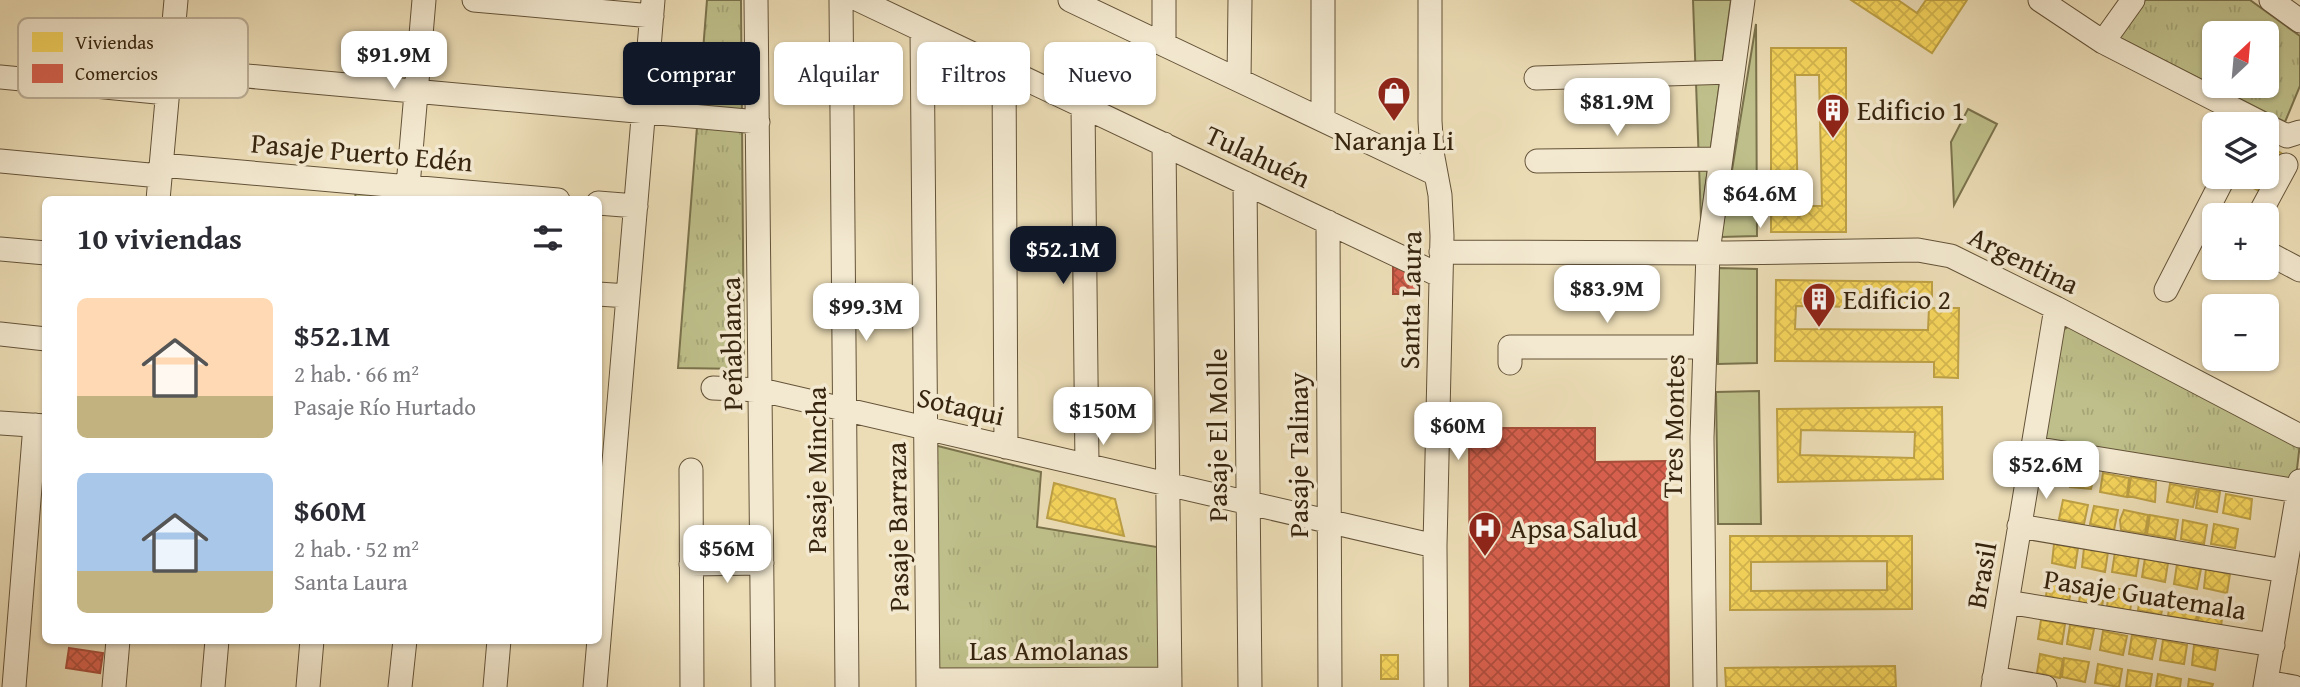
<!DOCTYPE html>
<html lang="es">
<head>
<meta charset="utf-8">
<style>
  body { margin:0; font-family:"Gentium Book Plus",serif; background:#f2f2f3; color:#2b2b33; height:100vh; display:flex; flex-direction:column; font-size:26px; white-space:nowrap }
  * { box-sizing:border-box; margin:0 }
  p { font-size:23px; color:#7c7c81 }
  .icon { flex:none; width:38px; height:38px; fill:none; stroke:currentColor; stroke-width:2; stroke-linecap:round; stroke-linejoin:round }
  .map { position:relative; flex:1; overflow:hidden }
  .drawer { position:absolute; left:42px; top:196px; width:560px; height:448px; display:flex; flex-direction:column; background:#fff; border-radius:10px; box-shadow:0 2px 5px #0004 }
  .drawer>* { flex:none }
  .hud { position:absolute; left:623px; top:42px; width:665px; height:63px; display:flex; gap:14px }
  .needle { width:46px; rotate:26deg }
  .fabs { position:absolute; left:2202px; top:21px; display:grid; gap:14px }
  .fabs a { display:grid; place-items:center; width:77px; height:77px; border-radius:10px; background:#fff; box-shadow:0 2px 5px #0004; font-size:35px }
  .price { position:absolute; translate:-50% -60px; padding:0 16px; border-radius:14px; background:#fff; color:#222; font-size:23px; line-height:46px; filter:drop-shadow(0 2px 4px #0008) }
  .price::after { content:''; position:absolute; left:50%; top:42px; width:21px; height:16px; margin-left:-10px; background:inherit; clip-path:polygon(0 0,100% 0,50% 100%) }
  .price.on { background:#111827; color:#fff }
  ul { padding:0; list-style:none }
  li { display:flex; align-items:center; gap:21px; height:175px; padding:0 35px }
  li span { display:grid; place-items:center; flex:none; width:196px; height:140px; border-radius:10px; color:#555 }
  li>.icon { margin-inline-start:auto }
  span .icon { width:84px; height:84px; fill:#fffc; stroke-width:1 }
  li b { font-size:30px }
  h2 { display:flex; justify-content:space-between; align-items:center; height:84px; padding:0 35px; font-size:30px }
  .chip { padding:0 24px; border-radius:10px; background:#fff; box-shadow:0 2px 5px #0004; font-size:24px; line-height:63px }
  .chip.on { background:#111827; color:#fff }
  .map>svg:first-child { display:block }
  .grass { fill:#bebf8a; stroke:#7a724c; stroke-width:2 }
  .park { fill:url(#park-tufts); stroke:#7a724c; stroke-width:2 }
  .homes { fill:url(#homes-cross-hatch); stroke:#bda045; stroke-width:2; fill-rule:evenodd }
  .shops { fill:url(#shops-cross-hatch); stroke:#a64e3a; stroke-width:2 }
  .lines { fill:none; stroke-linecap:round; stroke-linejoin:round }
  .minor-casing { stroke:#645339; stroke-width:25 }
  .minor { stroke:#f3e9d0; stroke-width:23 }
  .labels { text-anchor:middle; stroke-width:7; stroke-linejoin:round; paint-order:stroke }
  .poi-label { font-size:28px; fill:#37250f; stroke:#f3e9d0; text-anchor:start }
  .street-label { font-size:28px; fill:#37250f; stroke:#f3e9d0 }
  .key { fill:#f3e9d0; stroke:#bbae96; stroke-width:2 }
  .key-label { font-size:19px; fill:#37250f }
</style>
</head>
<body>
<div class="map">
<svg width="2300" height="687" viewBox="0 0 2300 687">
  <defs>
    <pattern id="park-tufts" width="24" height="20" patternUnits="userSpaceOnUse" patternTransform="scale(1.75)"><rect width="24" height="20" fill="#bebf8a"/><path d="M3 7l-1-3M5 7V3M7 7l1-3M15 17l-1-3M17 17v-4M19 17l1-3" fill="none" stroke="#a4a476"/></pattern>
    <pattern id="homes-cross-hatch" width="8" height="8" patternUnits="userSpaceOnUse" patternTransform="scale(1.75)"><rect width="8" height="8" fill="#f6d55c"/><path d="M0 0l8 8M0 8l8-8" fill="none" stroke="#d4b74f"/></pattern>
    <pattern id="shops-cross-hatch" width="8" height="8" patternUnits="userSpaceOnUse" patternTransform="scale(1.75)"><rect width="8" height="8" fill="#d6604d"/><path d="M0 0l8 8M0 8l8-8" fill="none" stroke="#ae4f3e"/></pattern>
  </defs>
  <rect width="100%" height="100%" fill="#ecddb6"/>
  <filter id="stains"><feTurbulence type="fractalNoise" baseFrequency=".00286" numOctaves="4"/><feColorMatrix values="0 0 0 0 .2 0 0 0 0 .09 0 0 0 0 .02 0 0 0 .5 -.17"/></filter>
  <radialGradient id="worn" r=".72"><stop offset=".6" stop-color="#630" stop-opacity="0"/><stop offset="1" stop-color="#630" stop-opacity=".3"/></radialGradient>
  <path class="grass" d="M1693 0H1731L1701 220Z
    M1756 24 1757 236 1721 237Z
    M1968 109 1997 124 1954 205 1951 142Z
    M1719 268 1757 269V363L1718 364Z
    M1759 391 1761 524H1718L1716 392Z"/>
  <path class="park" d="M707 0H741L744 369 678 368Z
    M2145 0H2250L2300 36V86L2285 122 2214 86H2266V33H2214V86L2118 37Z
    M356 188 435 199 355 200Z
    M2070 326 2300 443 2295 486 2043 445 2063 330Z
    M934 445 1041 472 1037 527 1157 547 1160 672H938Z"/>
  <path class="homes" d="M1851 0H1898L1917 13 1926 0H1967L1932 53Z
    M1771 48H1846V232H1771ZM1795 75H1819L1822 206H1798Z
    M2266 145 2281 153 2261 192 2246 184 2250 177H2266Z
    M1776 280 1932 282V308H1959L1958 378 1934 377V362L1775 361ZM1796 306 1929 308 1928 330 1795 329Z
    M1942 407 1943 479 1778 482 1777 409ZM1801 430 1915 432 1914 458 1800 455Z
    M2073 467 2095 470 2091 489 2070 487V475Z
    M2103 473 2129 478 2127 497 2100 492Z
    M2131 477 2156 482 2155 502 2128 496Z
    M1054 483 1115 499 1124 536 1047 518Z
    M2170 484 2197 489 2193 507 2167 502Z
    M2199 489 2220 492 2217 512 2196 508Z
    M2226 494 2252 499 2250 519 2223 513Z
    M2063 500 2088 505 2084 524 2059 519Z
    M2094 506 2118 510 2114 530 2090 524Z
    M2124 510 2148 515 2145 534 2121 530 2120 520Z
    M2150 515 2178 520 2175 539 2147 534Z
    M2183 520 2207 525 2204 544 2181 539Z
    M2214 524 2238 529 2235 548 2211 544Z
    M1730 536H1912V609L1730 610ZM1887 561V590L1751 591V562Z
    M2054 544 2078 548 2075 568 2052 563Z
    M2084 548 2108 552 2105 572 2082 567Z
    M2115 552 2139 557 2136 576 2112 572Z
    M2145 558 2168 563 2165 582 2142 577Z
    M2177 564 2201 569 2197 589 2174 584Z
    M2206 569 2230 574 2227 593 2204 588Z
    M2049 577 2073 582 2069 601 2046 596Z
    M2082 583 2105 587 2102 607 2079 602Z
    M2110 587 2133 592 2130 611 2107 606Z
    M2141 591 2165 596 2161 615 2138 610Z
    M2171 596 2199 602 2196 621 2168 616Z
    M2201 602 2224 606 2221 626 2198 621Z
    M2041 620 2065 624 2062 644 2038 639Z
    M2070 625 2094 629 2090 649 2067 644Z
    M2103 631 2127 636 2123 655 2100 650Z
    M2132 635 2156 640 2152 659 2129 654Z
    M2163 640 2187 645 2184 664 2160 660Z
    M2194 645 2218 650 2215 670 2192 665Z
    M2040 654 2063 659 2060 678 2037 673Z
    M1381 655H1398V679H1381Z
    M2064 658 2089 662 2085 682 2062 677Z
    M2098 664 2122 669 2119 687 2095 683Z
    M1895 666 1896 687H1726L1725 668Z
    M2128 670 2152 674 2150 687H2126Z
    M2158 674 2181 679 2180 687H2156Z
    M2189 679 2213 684 2212 687H2188Z"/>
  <path class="shops" d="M1393 264 1410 271 1416 281V294H1393Z
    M1469 428H1595V462L1667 461 1669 687H1470Z
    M69 648 103 653 100 673 66 668Z"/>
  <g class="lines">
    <defs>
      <path id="minor" d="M474 0 652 16
        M756 0 763 687
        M841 0 847 687
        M859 0 1441 276
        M1070 0 1436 174
        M1323 0V119
        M1430 0V121L1432 152 1440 195 1442 236 1435 546 1436 687
        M2040 0 2103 42 2263 124
        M2271 0 2300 21
        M922 30 928 687
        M2103 42 2133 0
        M1164 44V0
        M169 69 758 122
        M1004 69 1006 447
        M0 77 167 93
        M1536 78 1732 72
        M1239 80 1240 0
        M1083 106 1087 465
        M2266 126 2287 136 2300 132
        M1164 144 1170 687
        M0 161 160 176
        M1537 161 1721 159
        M161 165 558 200
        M1245 183 1250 687
        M408 186 424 0
        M158 200 176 0
        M598 203 636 206
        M2259 215 2286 165
        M1328 222 1330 687
        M0 249 46 253
        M1441 252 1727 253 1918 250 1951 256 2056 308 2300 436
        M2266 252 2300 270
        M2166 290 2224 177
        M598 294 628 296
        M0 334 46 339
        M1510 363V347H1704
        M713 388 761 390 1435 546
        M0 423 46 426
        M2033 448 2298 491
        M691 470 692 687
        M2019 526 2285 571
        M691 564 762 563
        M2007 602 2273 645
        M1994 678 2045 687
        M928 680 1170 679
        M2266 682 2294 687
        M14 687 35 425
        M114 687 118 640
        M213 687 217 640
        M308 687 312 640
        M400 687 405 640
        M495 687 499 640
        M595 687 653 0
        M1705 687 1702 438 1708 252 1743 0
        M1993 687 2056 308
        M2265 687 2300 481"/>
    </defs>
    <use href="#minor" class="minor-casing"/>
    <use href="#minor" class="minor"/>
  </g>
  <defs>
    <symbol id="shop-pin" viewBox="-11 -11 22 30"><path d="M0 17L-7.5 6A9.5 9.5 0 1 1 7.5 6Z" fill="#8f2418" stroke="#f3e9d0"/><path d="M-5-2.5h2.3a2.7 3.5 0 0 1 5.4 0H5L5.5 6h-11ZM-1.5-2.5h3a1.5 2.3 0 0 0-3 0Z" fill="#fff"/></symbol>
    <symbol id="building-pin" viewBox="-11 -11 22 30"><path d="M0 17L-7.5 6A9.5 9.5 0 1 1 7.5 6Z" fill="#8f2418" stroke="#f3e9d0"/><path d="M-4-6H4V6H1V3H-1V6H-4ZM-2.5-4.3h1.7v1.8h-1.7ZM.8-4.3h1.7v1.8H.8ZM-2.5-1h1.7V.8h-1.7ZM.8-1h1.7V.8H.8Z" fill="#fff"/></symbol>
    <symbol id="hospital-pin" viewBox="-11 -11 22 30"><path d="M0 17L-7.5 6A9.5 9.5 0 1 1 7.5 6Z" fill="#8f2418" stroke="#f3e9d0"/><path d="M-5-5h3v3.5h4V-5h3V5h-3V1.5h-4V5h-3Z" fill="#fff"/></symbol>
  </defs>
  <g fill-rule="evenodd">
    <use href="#shop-pin" x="1375" y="74" width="38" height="52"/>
    <use href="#building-pin" x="1814" y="91" width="38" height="52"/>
    <use href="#building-pin" x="1800" y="280" width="38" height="52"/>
    <use href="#hospital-pin" x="1466" y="509" width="38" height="52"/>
  </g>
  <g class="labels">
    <g class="poi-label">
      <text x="1857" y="120">Edificio 1</text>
      <text x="1394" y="150" text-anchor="middle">Naranja Li</text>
      <text x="1843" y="309">Edificio 2</text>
      <text x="1510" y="538">Apsa Salud</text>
    </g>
    <g class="street-label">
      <text transform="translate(362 152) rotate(5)" y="10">Pasaje Puerto Edén</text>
      <text transform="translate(1258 156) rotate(25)" y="10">Tulahuén</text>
      <text transform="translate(2024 260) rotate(26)" y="10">Argentina</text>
      <text transform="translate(1410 300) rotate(-89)" y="10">Santa Laura</text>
      <text transform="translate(731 344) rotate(-91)" y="10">Peñablanca</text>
      <text transform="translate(961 406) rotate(13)" y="10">Sotaqui</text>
      <text transform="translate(1673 426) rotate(-89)" y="10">Tres Montes</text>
      <text transform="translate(1217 435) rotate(-90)" y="10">Pasaje El Molle</text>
      <text transform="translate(1298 455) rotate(-90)" y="10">Pasaje Talinay</text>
      <text transform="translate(816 470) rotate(-90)" y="10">Pasaje Mincha</text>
      <text transform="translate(897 527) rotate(-91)" y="10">Pasaje Barraza</text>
      <text transform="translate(1981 575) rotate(-80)" y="10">Brasil</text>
      <text transform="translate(2145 594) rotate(9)" y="10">Pasaje Guatemala</text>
      <text x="1049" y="660">Las Amolanas</text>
    </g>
  </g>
  <rect x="18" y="18" width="230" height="80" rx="10" class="key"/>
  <rect x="32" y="32" width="31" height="20" fill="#f6d55c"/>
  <rect x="32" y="64" width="31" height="19" fill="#d6604d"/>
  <g class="key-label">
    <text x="75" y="49">Viviendas</text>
    <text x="75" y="80">Comercios</text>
  </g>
  <rect width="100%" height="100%" filter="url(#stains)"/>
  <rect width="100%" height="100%" fill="url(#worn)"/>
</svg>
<div class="fabs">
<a><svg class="needle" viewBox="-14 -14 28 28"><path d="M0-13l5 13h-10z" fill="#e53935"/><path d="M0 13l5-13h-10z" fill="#7c7c81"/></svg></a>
<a><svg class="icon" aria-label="layers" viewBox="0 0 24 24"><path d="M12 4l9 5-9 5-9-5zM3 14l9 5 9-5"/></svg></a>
<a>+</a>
<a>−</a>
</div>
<b class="price" style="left:394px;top:91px">$91.9M</b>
<b class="price" style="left:1617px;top:138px">$81.9M</b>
<b class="price" style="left:1760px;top:230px">$64.6M</b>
<b class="price on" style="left:1063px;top:286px">$52.1M</b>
<b class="price" style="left:1607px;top:325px">$83.9M</b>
<b class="price" style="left:866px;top:343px">$99.3M</b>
<b class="price" style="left:1103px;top:447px">$150M</b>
<b class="price" style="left:1458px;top:462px">$60M</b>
<b class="price" style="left:2046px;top:501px">$52.6M</b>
<b class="price" style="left:727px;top:585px">$56M</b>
<div class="hud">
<a class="chip on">Comprar</a>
<a class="chip">Alquilar</a>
<a class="chip">Filtros</a>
<a class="chip">Nuevo</a>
</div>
<section class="drawer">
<h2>10 viviendas<svg class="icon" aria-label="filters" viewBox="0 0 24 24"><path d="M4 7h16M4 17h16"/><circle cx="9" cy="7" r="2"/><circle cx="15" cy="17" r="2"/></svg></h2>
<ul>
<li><span style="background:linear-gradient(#ffd9b3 70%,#c2b280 0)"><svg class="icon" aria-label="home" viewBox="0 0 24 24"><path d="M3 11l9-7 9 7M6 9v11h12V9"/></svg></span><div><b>$52.1M</b><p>2 hab. · 66 m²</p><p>Pasaje Río Hurtado</p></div></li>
<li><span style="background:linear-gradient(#a9c7e8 70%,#c2b280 0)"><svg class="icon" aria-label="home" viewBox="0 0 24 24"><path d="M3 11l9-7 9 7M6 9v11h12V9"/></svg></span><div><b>$60M</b><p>2 hab. · 52 m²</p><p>Santa Laura</p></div></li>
</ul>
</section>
</div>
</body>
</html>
